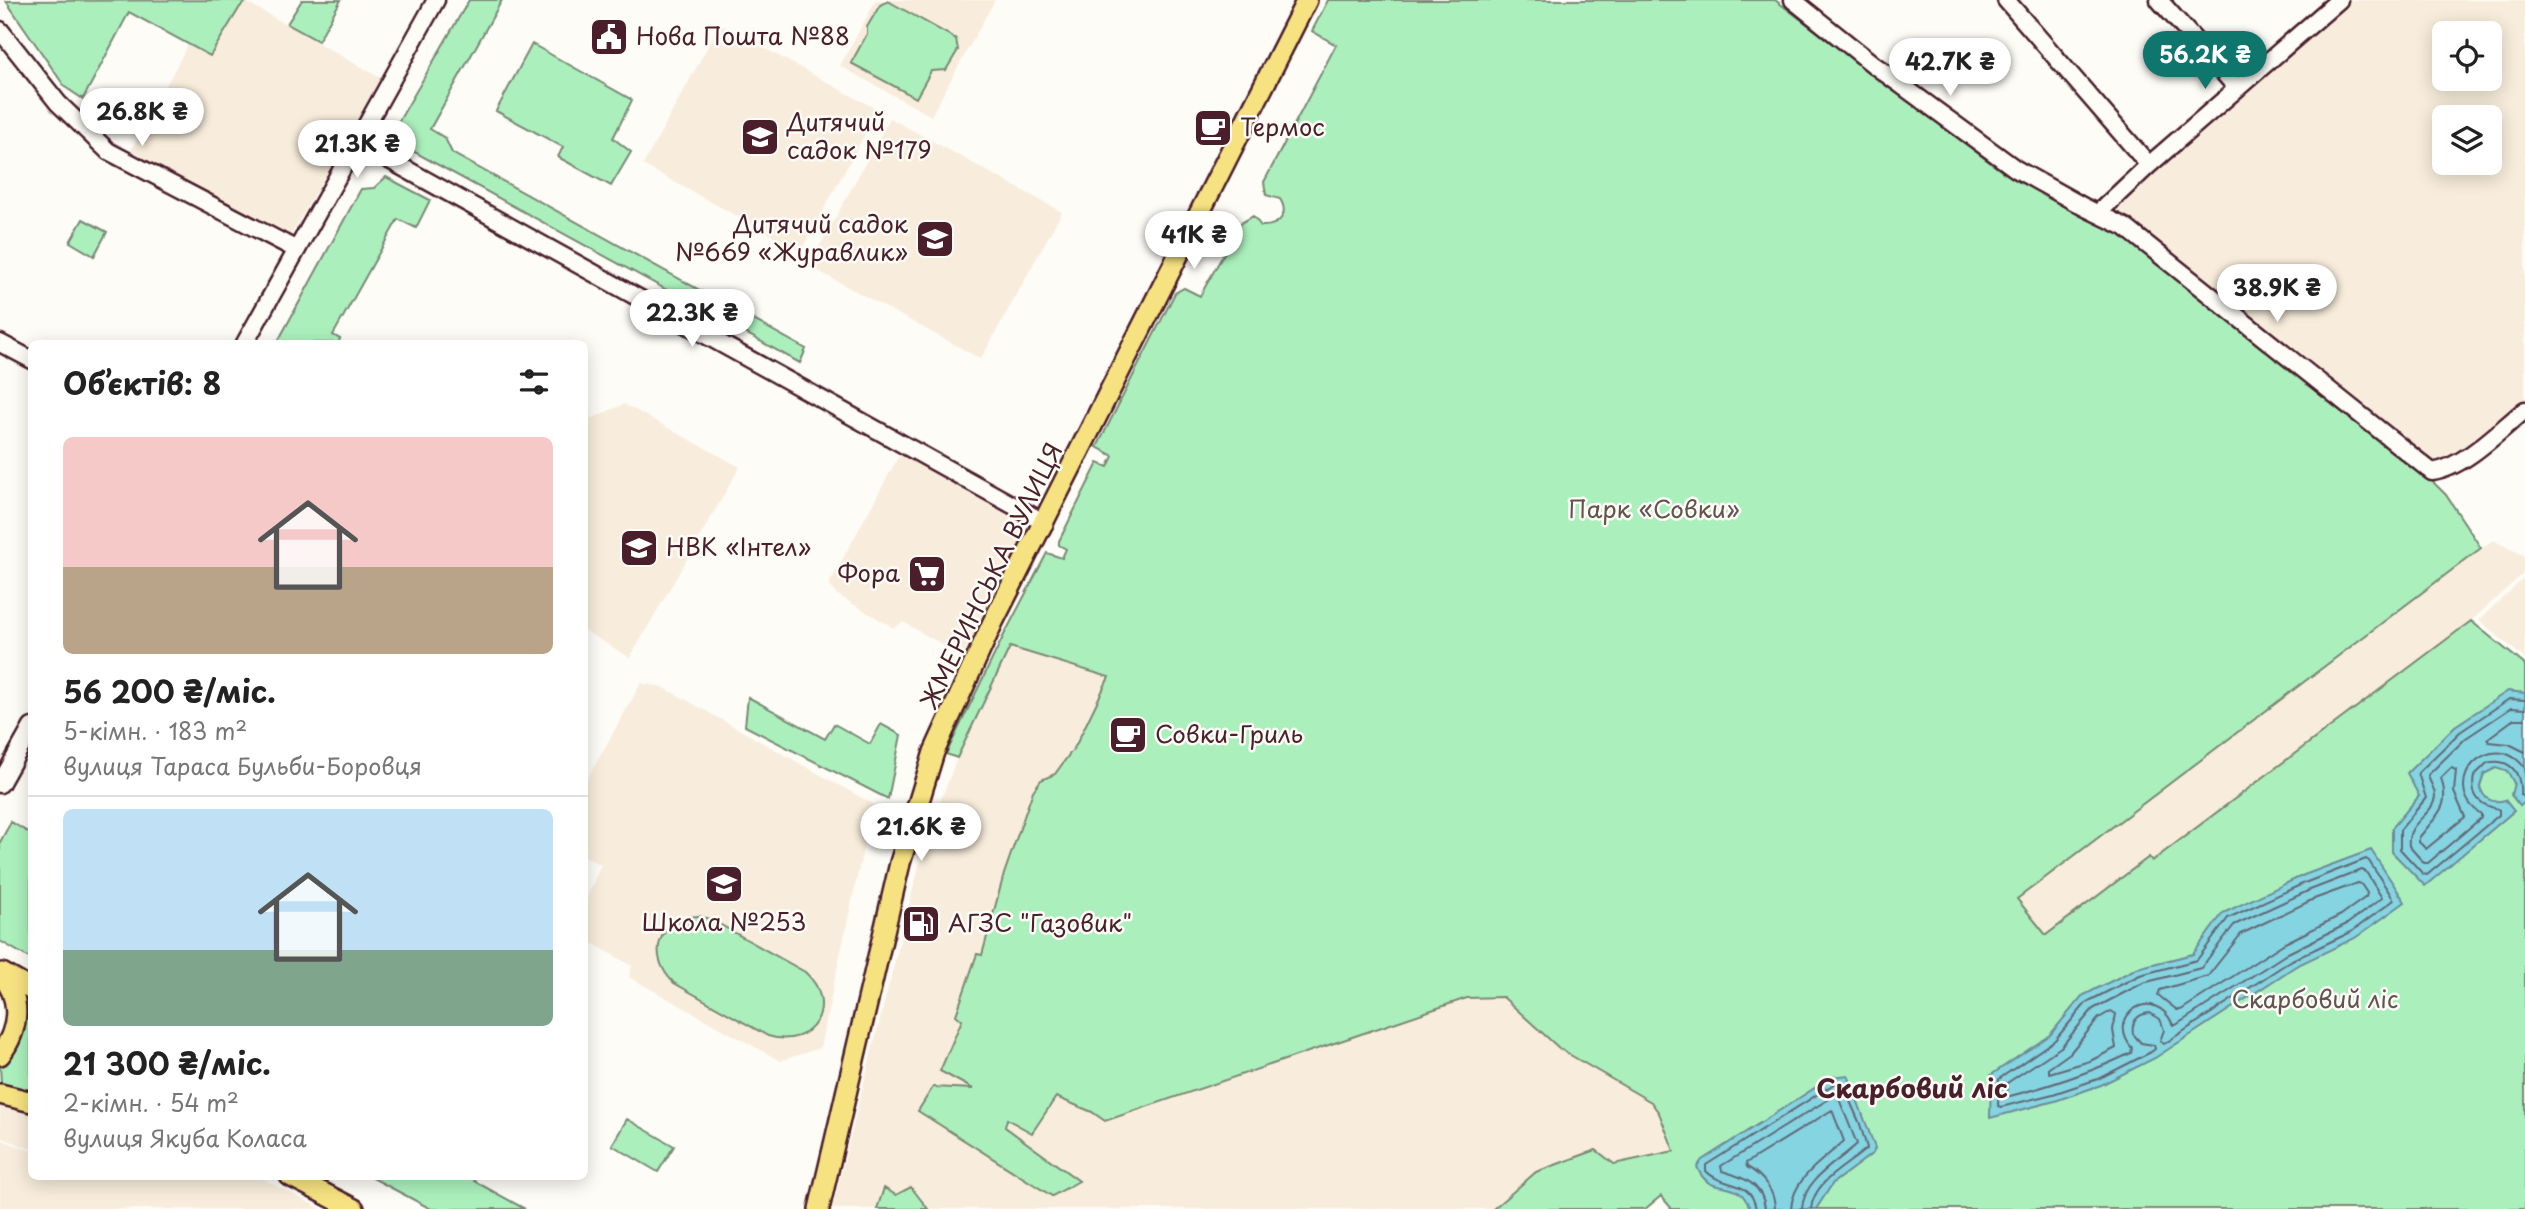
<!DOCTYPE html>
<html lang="uk">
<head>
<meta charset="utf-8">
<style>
  body { margin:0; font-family:"Playpen Sans",sans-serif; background:#f6f6f6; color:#222; height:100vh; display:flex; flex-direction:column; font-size:26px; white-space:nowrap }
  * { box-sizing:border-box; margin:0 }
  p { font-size:23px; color:#767676 }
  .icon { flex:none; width:38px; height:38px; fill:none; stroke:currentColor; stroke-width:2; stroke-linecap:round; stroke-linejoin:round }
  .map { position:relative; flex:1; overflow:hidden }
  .drawer { position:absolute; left:28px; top:340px; width:560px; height:840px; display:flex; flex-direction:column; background:#fff; border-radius:10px; box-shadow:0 4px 18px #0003 }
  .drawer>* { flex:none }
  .controls { position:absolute; left:2432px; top:21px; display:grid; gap:14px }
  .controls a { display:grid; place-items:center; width:70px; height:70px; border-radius:10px; background:#fff; box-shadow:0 4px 18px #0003; font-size:35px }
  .price { position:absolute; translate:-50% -60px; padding:0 16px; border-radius:24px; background:#fff; color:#222; font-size:23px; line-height:46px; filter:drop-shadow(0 2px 4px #0008) }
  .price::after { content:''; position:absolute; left:50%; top:42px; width:21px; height:16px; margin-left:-10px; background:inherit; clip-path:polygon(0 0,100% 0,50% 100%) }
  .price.active { background:#0f766e; color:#fff }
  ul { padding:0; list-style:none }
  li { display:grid; align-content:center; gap:14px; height:371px; padding:0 35px }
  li+li { border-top:2px solid #e0e0e0 }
  li span { display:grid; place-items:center; height:217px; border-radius:10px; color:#555 }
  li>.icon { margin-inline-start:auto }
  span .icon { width:126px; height:126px; fill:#fffc; stroke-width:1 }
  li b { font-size:30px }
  h2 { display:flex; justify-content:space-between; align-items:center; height:84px; padding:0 35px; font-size:30px }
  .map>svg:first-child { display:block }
  .built { fill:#f8eddc; fill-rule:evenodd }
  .green { fill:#abf0bc; stroke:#7a8874; stroke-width:2 }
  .water { fill:#85d4e1; stroke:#6d8c98; stroke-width:2 }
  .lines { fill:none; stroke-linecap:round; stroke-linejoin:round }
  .shore { stroke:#626774; stroke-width:2 }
  .minor-casing { stroke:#4a1f2b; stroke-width:21 }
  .major-casing { stroke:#4a1f2b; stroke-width:24 }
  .minor { stroke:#fdfcf7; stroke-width:16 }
  .major { stroke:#f6e281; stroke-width:19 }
  .labels { text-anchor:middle; stroke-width:5; stroke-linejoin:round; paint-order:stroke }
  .poi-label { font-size:24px; fill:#4a1f2b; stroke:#fdfcf7; text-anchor:start }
  .park-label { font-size:24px; fill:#62534f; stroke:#fdfcf7 }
  .street-label { font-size:24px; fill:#4a1f2b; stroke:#fdfcf7 }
  .neighbourhood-label { font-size:26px; font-weight:bold; fill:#4a1f2b; stroke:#fdfcf7 }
</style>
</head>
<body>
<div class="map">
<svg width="2525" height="1209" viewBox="0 0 2525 1209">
  <rect width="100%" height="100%" fill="#fdfcf7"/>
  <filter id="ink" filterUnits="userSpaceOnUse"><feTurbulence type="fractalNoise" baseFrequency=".0143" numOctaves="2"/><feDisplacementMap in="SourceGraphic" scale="14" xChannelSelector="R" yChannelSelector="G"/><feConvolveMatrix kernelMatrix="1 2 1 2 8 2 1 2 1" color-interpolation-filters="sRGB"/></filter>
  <g filter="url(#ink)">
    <path class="built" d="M212 0H243L382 79 282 250 122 167Z
      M876 0H995L931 116 840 66Z
      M2339 0H2525V410L2443 471 2098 213ZM2445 33H2490V79H2445ZM2445 117H2490V163H2445Z
      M720 24 878 110 801 251 643 165Z
      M890 118 1062 212 981 359 809 266Z
      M624 404 740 467 630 658 584 630 585 417 593 418Z
      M900 454 1017 517 1023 528 1022 544 962 656 903 622 894 628 836 594 829 584Z
      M2493 540 2525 556V572L2471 621 2152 862 2148 858 2046 935 2016 899Z
      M2525 577V659L2479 620Z
      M1010 647 1109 677 1076 745 1055 774 1041 780 1004 874 981 955 977 954 956 1015 1503 997 1560 1049 1645 1098 1696 1115 1638 1209H832L925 842 957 758Z
      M641 683 663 687 873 804 820 1048 780 1061 629 977 632 966 585 939V902L601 865 585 856V783Z
      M0 1103 31 1110V1149L0 1137Z
      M0 1139 31 1151 32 1176H258L321 1209H0Z"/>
    <path class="green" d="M248 0 240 7 210 56 129 12 83 99 65 87 6 1Z
      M302 0H341L318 41 287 24Z
      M469 0H502L430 129 445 138 452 153 806 349 800 363 389 138Z
      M1328 0H1775L2004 173 2108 225 2155 260 2427 476 2446 495 2481 548 2017 899 2046 935 2149 857 2152 861 2471 621 2525 665V1209H1672L1661 1196 1645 1209H1493L1536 1172 1596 1150 1614 1164 1674 1151 1659 1113 1651 1102 1560 1049 1503 997 1467 998 1105 1121 1092 1112 1056 1097 1032 1133 1007 1119 1005 1127 1079 1181 1052 1196 918 1111 933 1087 973 1089 940 1071 962 1020 956 1015 977 954 982 955 1004 874 1033 791 1041 780 1055 774 1076 745 1109 677 1010 647 957 758 946 754 1003 637 1047 553 1062 558 1066 549 1059 545V541L1098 463 1108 467 1113 456 1097 447 1175 293 1184 288 1200 296 1241 223 1253 216 1261 226C1278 227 1290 215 1280 199L1266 195 1264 182 1336 45 1312 31Z
      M888 1 956 39 958 50 946 70 931 71 916 98 851 63 867 34V27L880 5Z
      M532 44 632 100 613 138 631 152 611 186 558 157 563 147 496 111Z
      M386 177 430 200 416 228 398 219 333 335 340 339 338 343H277L361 189 374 188Z
      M83 219 107 232 94 256 70 242Z
      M748 697 825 739 834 724 870 744 881 724 901 735 888 799 745 726Z
      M11 822 31 834V959L0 941V842Z
      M698 916 710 919 805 972C840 1004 813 1050 768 1036L674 983C645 955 659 918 698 916Z
      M31 1002V1090L1 1084 0 1065C27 1049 21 1026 31 1002Z
      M627 1119 674 1146 658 1172 612 1145Z
      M369 1176H476L474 1181 525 1209H431Z
      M911 1187 928 1209H877L884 1188 896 1195Z"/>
    <path class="water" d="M2508 691 2525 693V802L2520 806 2511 795 2514 783 2508 772 2496 768 2484 774 2480 786C2483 799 2492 804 2505 800L2514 811 2425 886 2392 852V828L2419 796 2407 773 2455 726Z
      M2371 850 2405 902 2355 938 2296 966 2155 1058 2101 1085 2055 1101 1990 1118 1991 1075 2050 1035 2082 996 2137 968 2193 954 2223 913 2304 875Z
      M1848 1075 1875 1148 1873 1153 1833 1183 1816 1209H1751C1748 1205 1745 1197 1741 1194 1725 1181 1709 1195 1697 1167L1702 1160 1832 1077Z"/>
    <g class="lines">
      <path class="shore" d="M2525 700 2509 699 2460 732 2418 773 2426 798 2400 830V849L2423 874 2427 875 2499 815V809C2480 806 2470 796 2474 776L2487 763C2510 757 2522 773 2520 795L2525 797
        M2525 709 2511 708 2466 738 2428 775C2429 782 2435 788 2435 796 2434 816 2406 821 2409 846L2424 863H2428L2481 818V814C2436 784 2491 724 2525 768
        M2525 719H2514L2487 739 2489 742 2509 744 2525 752
        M2451 768 2456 770 2454 792 2465 817 2426 849 2419 842V838C2436 815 2451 808 2441 778Z
        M2366 859 2369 861 2394 900 2351 932 2292 960 2164 1044 2160 1041 2164 1030 2160 1019 2150 1013C2137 1014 2131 1022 2133 1034L2141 1043 2154 1045 2155 1049 2151 1052 2098 1079 2053 1094 2001 1107 1998 1106 1999 1079 2055 1040 2087 1002 2140 975 2197 960 2228 918 2307 882Z
        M2362 870 2366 872 2382 898 2347 924 2288 953 2176 1025H2173C2155 983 2104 1015 2132 1048L2131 1053C2092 1072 2053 1085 2010 1096L2007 1094V1083L2061 1047 2093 1009 2143 983 2201 968 2234 925 2310 890Z
        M2358 883 2361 884 2367 893 2366 897 2341 915 2283 944 2181 1010H2177L2158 995 2160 990 2208 976 2241 934 2314 899Z
        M2111 1011 2116 1014 2113 1030 2116 1048 2090 1061 2049 1073V1068L2070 1053 2099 1018Z
        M1756 1209C1751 1178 1723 1189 1706 1171V1165L1834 1084 1842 1083 1860 1124 1867 1148C1848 1166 1814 1180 1811 1209
        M1765 1209C1763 1184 1743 1177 1722 1171L1721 1166 1837 1094 1857 1144C1837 1163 1804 1178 1802 1209
        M1775 1209C1775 1191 1762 1175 1747 1167L1746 1163 1832 1110 1844 1141C1824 1160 1793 1177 1791 1209"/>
      <defs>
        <path id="minor" d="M1793 0 1874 65 2016 169 2084 207 2125 227 2432 472C2464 468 2501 429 2525 410
          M2006 0 2149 165
          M2159 0 2237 88
          M0 30 58 103 108 151 297 250
          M357 142 1045 523
          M2098 213 2149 165 2339 0
          M0 343 32 360
          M245 343 436 0
          M0 784 32 727"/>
        <path id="major" d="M2 973 32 990
          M0 974C23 998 19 1030 0 1055
          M0 1094 32 1102
          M290 1176 354 1209
          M819 1209 900 863 934 752 993 622 1307 0"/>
      </defs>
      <use href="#minor" class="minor-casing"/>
      <use href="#major" class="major-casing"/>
      <use href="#minor" class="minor"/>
      <use href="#major" class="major"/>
    </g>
  </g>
  <defs>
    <symbol id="civic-square" viewBox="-11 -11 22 22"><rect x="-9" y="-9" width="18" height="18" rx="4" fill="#4a1f2b" stroke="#fdfcf7"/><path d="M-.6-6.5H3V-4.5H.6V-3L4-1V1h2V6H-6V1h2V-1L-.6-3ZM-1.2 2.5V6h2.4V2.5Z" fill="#fff"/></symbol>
    <symbol id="cafe-square" viewBox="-11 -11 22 22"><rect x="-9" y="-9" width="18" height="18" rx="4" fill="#4a1f2b" stroke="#fdfcf7"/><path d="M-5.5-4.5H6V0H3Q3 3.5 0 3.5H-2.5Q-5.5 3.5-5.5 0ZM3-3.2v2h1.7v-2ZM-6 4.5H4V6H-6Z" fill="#fff"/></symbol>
    <symbol id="school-square" viewBox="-11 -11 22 22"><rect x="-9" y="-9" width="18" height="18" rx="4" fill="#4a1f2b" stroke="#fdfcf7"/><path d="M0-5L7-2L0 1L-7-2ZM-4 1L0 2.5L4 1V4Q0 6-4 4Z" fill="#fff"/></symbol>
    <symbol id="supermarket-square" viewBox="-11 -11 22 22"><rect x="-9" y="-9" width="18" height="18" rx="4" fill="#4a1f2b" stroke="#fdfcf7"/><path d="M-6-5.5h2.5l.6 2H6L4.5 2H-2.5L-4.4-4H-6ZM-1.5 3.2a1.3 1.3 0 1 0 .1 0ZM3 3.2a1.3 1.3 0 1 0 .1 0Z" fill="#fff"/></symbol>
    <symbol id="fuel-square" viewBox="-11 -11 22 22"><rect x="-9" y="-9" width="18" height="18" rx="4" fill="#4a1f2b" stroke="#fdfcf7"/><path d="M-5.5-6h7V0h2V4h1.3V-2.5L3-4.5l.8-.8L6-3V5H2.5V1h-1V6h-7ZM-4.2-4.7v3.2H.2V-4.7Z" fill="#fff"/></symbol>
  </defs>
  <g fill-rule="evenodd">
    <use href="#civic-square" x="587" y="15" width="44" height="44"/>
    <use href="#cafe-square" x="1191" y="106" width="44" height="44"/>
    <use href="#school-square" x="738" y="115" width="44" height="44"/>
    <use href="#school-square" x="913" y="217" width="44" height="44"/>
    <use href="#school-square" x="617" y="526" width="44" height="44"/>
    <use href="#supermarket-square" x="905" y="552" width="44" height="44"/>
    <use href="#cafe-square" x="1106" y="713" width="44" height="44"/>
    <use href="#school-square" x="702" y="862" width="44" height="44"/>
    <use href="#fuel-square" x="899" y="902" width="44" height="44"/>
  </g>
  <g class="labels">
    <g class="poi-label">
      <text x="636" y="45">Нова Пошта №88</text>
      <text x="787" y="131">Дитячий<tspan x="787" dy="28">садок №179</tspan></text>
      <text x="1240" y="136">Термос</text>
      <text x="908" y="233" text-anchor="end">Дитячий садок<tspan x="908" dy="28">№669 «Журавлик»</tspan></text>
      <text x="666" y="556">НВК «Інтел»</text>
      <text x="900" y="582" text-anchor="end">Фора</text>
      <text x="1155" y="743">Совки-Гриль</text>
      <text x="724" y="931" text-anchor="middle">Школа №253</text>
      <text x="948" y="932">АГЗС "Газовик"</text>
    </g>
    <g class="park-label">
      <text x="1654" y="518">Парк «Совки»</text>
      <text x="2315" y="1008">Скарбовий ліс</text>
    </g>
    <g class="street-label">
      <text transform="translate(992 576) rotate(-64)" y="8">ЖМЕРИНСЬКА ВУЛИЦЯ</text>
    </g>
    <g class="neighbourhood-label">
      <text x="1912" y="1098">Скарбовий ліс</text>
    </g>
  </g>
</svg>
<div class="controls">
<a><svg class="icon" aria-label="locate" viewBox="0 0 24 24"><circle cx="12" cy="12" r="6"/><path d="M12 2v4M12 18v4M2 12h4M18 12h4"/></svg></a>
<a><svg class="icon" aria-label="layers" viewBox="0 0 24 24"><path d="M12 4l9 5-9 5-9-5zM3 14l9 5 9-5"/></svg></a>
</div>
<b class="price active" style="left:2205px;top:91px">56.2K ₴</b>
<b class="price" style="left:1950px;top:98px">42.7K ₴</b>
<b class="price" style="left:142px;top:148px">26.8K ₴</b>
<b class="price" style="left:357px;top:180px">21.3K ₴</b>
<b class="price" style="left:1194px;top:271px">41K ₴</b>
<b class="price" style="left:2277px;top:324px">38.9K ₴</b>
<b class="price" style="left:692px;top:349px">22.3K ₴</b>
<b class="price" style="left:921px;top:863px">21.6K ₴</b>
<section class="drawer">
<h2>Об’єктів: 8<svg class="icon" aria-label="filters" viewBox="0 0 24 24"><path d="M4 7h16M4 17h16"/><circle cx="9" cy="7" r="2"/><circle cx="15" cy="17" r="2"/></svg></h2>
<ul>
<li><span style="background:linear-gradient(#f6c9c9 60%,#b9a48a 0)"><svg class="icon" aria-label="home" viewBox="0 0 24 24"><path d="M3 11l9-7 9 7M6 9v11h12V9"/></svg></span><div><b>56 200 ₴/міс.</b><p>5-кімн. · 183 m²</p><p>вулиця Тараса Бульби-Боровця</p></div></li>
<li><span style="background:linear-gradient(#bfe0f5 65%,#7fa58c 0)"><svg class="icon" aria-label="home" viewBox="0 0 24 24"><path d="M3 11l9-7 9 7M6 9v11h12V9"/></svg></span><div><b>21 300 ₴/міс.</b><p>2-кімн. · 54 m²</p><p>вулиця Якуба Коласа</p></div></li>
</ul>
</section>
</div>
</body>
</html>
